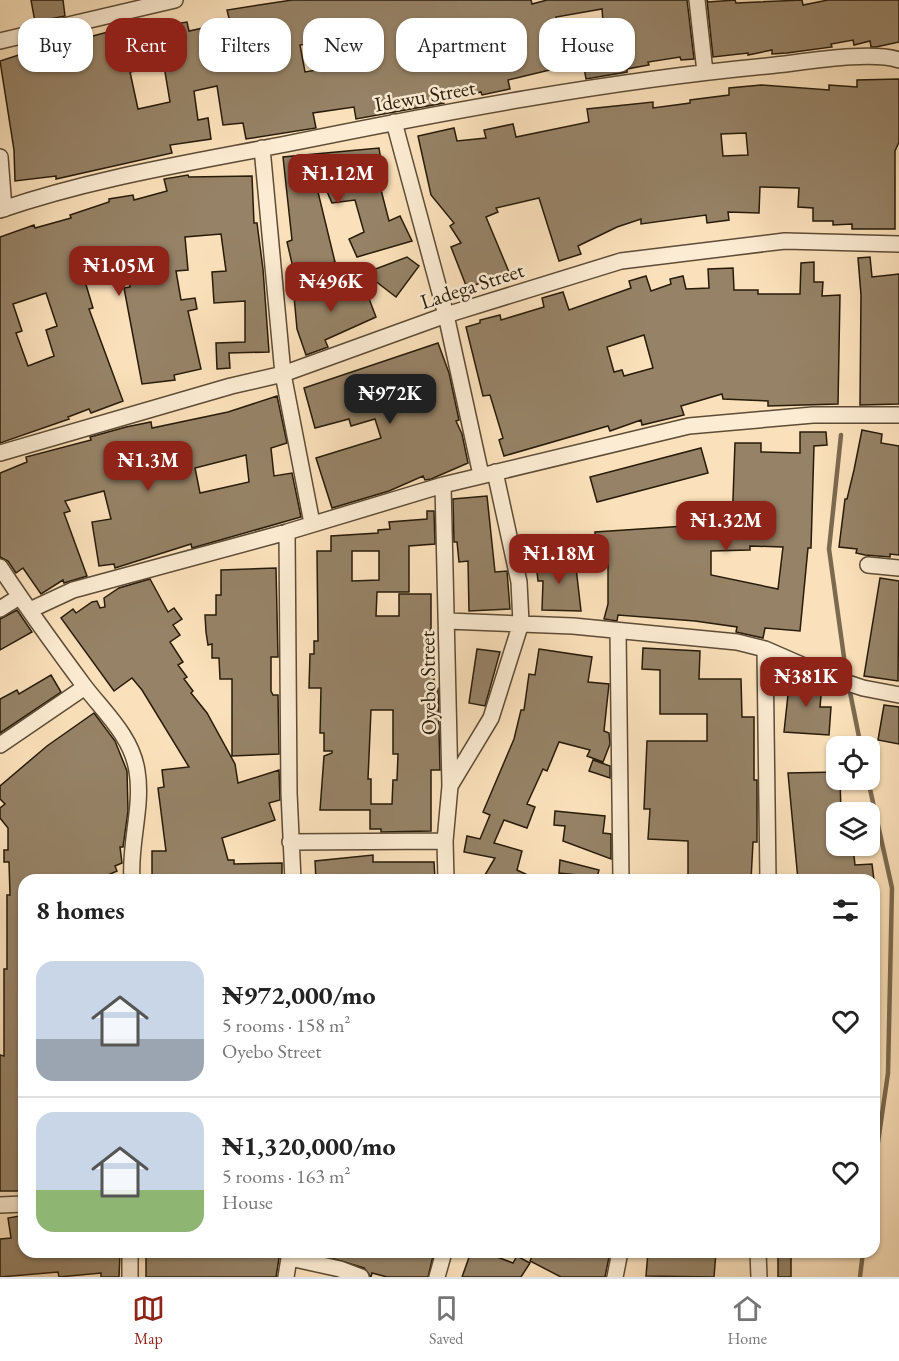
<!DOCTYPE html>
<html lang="en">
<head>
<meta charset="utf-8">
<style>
  body { margin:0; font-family:"EB Garamond",serif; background:#f2f2f2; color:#222; height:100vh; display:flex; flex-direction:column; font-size:22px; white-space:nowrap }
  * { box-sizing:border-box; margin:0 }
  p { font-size:20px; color:#767676 }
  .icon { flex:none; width:33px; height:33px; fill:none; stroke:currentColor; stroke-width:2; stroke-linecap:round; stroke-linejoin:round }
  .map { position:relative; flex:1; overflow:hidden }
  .drawer { position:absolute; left:18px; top:874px; width:862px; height:384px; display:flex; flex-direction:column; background:#fff; border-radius:18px; box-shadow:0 2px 4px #0004 }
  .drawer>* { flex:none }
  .banner { position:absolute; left:18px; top:18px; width:864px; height:54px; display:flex; gap:12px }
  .fabs { position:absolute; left:826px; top:736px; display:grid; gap:12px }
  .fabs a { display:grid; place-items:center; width:54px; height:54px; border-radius:12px; background:#fff; box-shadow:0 2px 4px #0004; font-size:30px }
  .price { position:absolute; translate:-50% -51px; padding:0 14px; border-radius:12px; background:#8f2418; color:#fff; font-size:20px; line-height:39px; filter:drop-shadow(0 2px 3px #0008) }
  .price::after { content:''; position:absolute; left:50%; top:36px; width:18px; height:14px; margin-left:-9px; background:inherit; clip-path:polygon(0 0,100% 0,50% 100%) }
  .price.active { background:#222; color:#fff }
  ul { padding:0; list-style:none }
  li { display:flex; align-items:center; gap:18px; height:150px; padding:0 18px }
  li+li { border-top:2px solid #e0e0e0 }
  li span { display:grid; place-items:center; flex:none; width:168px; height:120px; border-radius:18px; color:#555 }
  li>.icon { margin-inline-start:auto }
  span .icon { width:72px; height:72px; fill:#fffc; stroke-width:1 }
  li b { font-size:26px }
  h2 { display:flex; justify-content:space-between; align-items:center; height:72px; padding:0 18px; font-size:26px }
  .chip { padding:0 21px; border-radius:18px; background:#fff; box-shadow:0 2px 4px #0004; font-size:21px; line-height:54px }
  .chip.active { background:#8f2418; color:#fff }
  .tabs { display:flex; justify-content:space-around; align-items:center; height:84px; border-top:2px solid #e0e0e0; background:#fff; font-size:16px; color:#767676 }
  .tabs a { display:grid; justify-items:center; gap:3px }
  .tabs .active { color:#8f2418 }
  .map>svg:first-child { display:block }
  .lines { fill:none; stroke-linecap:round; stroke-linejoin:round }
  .stream { stroke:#7b6a4f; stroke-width:4.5 }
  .building { fill:#968266; stroke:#281b09; stroke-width:1.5; fill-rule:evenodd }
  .street-casing { stroke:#5d4c36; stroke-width:18 }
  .street { stroke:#fcecd3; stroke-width:15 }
  .labels { text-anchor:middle; stroke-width:5; stroke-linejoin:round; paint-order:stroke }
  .street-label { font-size:21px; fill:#281b09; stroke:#fcecd3 }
</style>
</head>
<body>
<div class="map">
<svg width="899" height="1277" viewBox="0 0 899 1277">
  <rect width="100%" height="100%" fill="#fbe1bb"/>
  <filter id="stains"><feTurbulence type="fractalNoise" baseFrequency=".00333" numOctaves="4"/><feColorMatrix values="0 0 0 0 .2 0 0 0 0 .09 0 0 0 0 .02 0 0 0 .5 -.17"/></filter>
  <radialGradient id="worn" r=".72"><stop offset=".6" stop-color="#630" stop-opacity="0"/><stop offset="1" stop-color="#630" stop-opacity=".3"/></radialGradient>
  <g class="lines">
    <path class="stream" d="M841 435 829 549 847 679
      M849 687 861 747
      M868 780 892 888 888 1073 874 1170
      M860 1277 863 1252"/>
  </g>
  <path class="building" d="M31 0H63L65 16 35 22Z
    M292 0H531L532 4 547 0H687L694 59 681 60 680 57 648 62 649 65 627 69V72L586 79 583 62 508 80 510 89 482 95 481 92 444 101V103L356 119 354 107 313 113 316 128 246 139 243 123 223 125 217 86 194 91 198 120 208 118 211 139 170 145 172 153 56 179V176L15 181 14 150 0 61 25 53 24 50 46 46V48L120 29 121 32 187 22 189 31 230 22 227 10ZM602 9 604 35 562 42 556 17ZM371 33 374 57 345 62 346 65 305 72 300 45ZM164 66 170 102 138 109 130 72Z
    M707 0 708 2 735 0 736 3 802 0 803 5 828 0H899V42L876 47H871L870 41 854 45 853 40 831 44 832 47 787 53 772 54V50L748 55V53L713 57Z
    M899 79V142L895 151V229H852V224L833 225V221H813V208L798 207 799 188 760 187 759 213 728 212 729 220 707 223 706 215 641 224V219L617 227 578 246 581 254 559 261 539 198 496 208 498 212 486 217 509 272 467 288 451 247 461 243 450 226 454 223 431 195 418 136 454 128 457 141 486 138 484 130 513 124 516 137 589 122 587 109 653 102V108L690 103V100L729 95V88L761 85 829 90V85L857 87V80ZM746 133 748 155 723 156 721 134Z
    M379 148 385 186H380L389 221 400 216 412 241 357 257 349 239 364 232 355 200 332 203 324 185 317 188 335 262 294 272 287 242 292 240 283 157Z
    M188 175 189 177 252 176 254 223H257L263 269 269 352 229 353 230 368 217 369 216 343 245 342V301L214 303 212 272 226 271 221 234 185 237 188 270 176 271 181 300 195 298 197 309 188 311 201 369 174 375 175 380 142 384 124 288 130 287 126 254 81 268 93 308 89 309 123 401 91 413 89 409 68 417 69 419 0 443V237L34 225 35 228 71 218 70 215 109 202V199L133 195 134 200 167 191 164 179ZM46 293 57 326 46 330 54 356 28 366 16 333 22 331 13 304Z
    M407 257 419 266 396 297 365 273Z
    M870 257 872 277 899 274V404L860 405 861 295 858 258Z
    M814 262V282H823L822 296 840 295 838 404 768 406V401L723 399 722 394 681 406 684 415 642 425 641 420 610 431 608 426 504 456 499 440 503 438 490 395 483 396 466 327 480 323V320L500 315 501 320 544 307 542 298 563 292 569 310 631 288 629 281 646 276 651 291 671 284 670 279 683 276 686 289 709 288 708 269 733 268 734 290H758V294H800L801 263ZM644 335 653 368 624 376 622 370 614 372 607 347Z
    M360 275 376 317 325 340 328 347 306 355 297 329 294 296 308 294Z
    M438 343 449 373 459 420 456 421 462 434 468 463 431 479 425 480 423 476 389 491 332 508 316 458 381 438 375 419 351 426 349 419 315 428 304 388Z
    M277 396 287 443 271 448 274 476 292 473 301 517 192 548 191 544 115 568 114 564 99 566 92 522 111 519 104 491 65 501 70 511 64 513 87 576 64 583 63 580 41 594 23 568 16 573 8 561 0 557V473L27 462 26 457 91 440 90 437 126 427 151 422 152 428 228 412ZM246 455 249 482 200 493 195 468Z
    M862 430 882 434 881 443 899 446V555L890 554V557L865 555 856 553 857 549 839 547 845 499H847L854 470Z
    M800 432H826L827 445 814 446 811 548H808L800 631 765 628 763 638 736 632 737 627 695 621 618 615 617 621 604 619 608 604V551L596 552 595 532 700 525V528L732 527 735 443H761V452L800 453ZM750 546 783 547 778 589 711 575V551L750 550Z
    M701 448 708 473 597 502 590 477Z
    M487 496 495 572 507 571 510 609 469 611 468 561 459 562 457 542H454L453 499Z
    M427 511H434L435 544 409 546V592H377L376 616H399V594H431V650H434V687L438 688 440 770H431V831L381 832V829H370V810H320L324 756 332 753V751H324V733H320L321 688H309L310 654H314V641H318L317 551H331V536L378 533V530L390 529 389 522 427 519ZM352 551H379V580L352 581ZM371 710H393V754H398L397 780H393L392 804H371V779H368Z
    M575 559 581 611 542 610 543 581H538L536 563Z
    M276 568 278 657H271V691L273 695H278L279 754 232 756V679H220L219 658H212V644L208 645 206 632 205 615H216V595H221V570Z
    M880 578 899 581 898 681 864 676Z
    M150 579 168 612 174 608 182 619 173 625 180 635 170 642 183 662 178 665 187 677 184 679 193 691 191 693 207 713 235 764 238 783 279 770 280 800 269 803 275 820 222 838 228 860H234V864L282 863V880H152V851H166L158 788 164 787 162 770 189 767 142 690 132 678 114 691 61 618 73 609 76 613 92 602 97 601 100 608 105 607 104 598 119 588Z
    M17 610 32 632 0 650V619Z
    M643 648 700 651 699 679H741L742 717H754V780H757V842H753L751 880H714V878L688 876V841L648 839 650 809H644L647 741H707V714H660V670L642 669Z
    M477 649 500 652 485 706 469 703Z
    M539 649 592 657 588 682 609 684 604 731 609 733 610 744 603 762 587 756 590 750 559 742 547 771 543 769 527 804 535 807 527 828 504 820 494 843 522 851 517 870 538 880H482L495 858 464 852 467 836 480 839 490 815 483 812 514 739 521 710H524L529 674 535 675Z
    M51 675 61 692 0 733V699L17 690 19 694Z
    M790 676 806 678 822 685 820 707H831L829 735 784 732Z
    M884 705 899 707V744L878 740Z
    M94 713 115 741 127 771 128 811 123 847H120L122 863 115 866 117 871 97 880H24V1191H0V1055L4 1056V969H7V895H10L9 862H4V850H8V828L0 818V808L5 804 0 799V786L47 746Z
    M593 760 610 766V778L589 771Z
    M837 772V780H840L841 813H837V848L853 847 855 865 872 864 874 880H798L788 773Z
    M555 811 605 816 603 833 611 834V859L563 841 565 826 554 825Z
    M373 855V862H434L435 880H316L315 861Z
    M560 860 599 870 597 877 559 873Z
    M19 1216 21 1228H24V1252H120L119 1277H101V1273L59 1277 58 1272 0 1277V1239L11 1238 8 1218Z
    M146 1252H280L276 1277H146Z
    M311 1252H434L428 1277H387L372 1273 371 1277 364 1268Z
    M471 1252H484L513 1263 517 1256 530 1263 521 1277H462Z
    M534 1252H610L605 1277H561L530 1261Z
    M648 1252H716L714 1277 646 1276Z
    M778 1252H791V1277H778Z"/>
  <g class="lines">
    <defs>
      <path id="street" d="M697 0 705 72
        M0 41 175 0
        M394 122 446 315 481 475
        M262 148 283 374 312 523
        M0 157 4 209
        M0 210C93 178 189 163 286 144 443 112 608 81 767 66 800 63 869 50 899 60
        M0 453 231 386 283 374 446 315 621 261 785 241 899 244
        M443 485 450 786 445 841 446 880
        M287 532 289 793 293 880
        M868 565 899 568
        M0 567C27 608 56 648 85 687 105 713 132 737 137 771 143 807 129 844 132 880
        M0 609 19 597
        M30 610 73 590 287 532 443 485 689 426 813 415H899
        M448 621 573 626 737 642 765 649 827 676 863 688 899 695
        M618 631 621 880
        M765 649 768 880
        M0 745 85 687
        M450 786 491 718 521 623 519 582 495 472
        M290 842 445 841
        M0 1205 24 1204
        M758 1252 759 1277
        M290 1258 340 1269 361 1277
        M130 1277V1252
        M286 1277 290 1252
        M437 1277 444 1252
        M615 1277 620 1252"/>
    </defs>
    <use href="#street" class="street-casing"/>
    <use href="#street" class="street"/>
  </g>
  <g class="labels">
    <g class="street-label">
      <text transform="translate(425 96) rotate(-10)" y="7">Idewu Street</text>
      <text transform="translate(472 286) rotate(-18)" y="7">Ladega Street</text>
      <text transform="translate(428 683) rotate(-91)" y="7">Oyebo Street</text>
    </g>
  </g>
  <rect width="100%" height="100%" filter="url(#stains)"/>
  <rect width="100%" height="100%" fill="url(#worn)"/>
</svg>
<div class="fabs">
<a><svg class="icon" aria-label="locate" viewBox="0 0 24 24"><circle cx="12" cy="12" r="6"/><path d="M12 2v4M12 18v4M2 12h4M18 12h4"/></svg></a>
<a><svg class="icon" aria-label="layers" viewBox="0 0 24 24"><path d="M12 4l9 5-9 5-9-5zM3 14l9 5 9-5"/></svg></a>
</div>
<b class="price" style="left:338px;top:205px">₦1.12M</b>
<b class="price" style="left:119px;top:297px">₦1.05M</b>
<b class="price" style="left:331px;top:313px">₦496K</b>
<b class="price active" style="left:390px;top:425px">₦972K</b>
<b class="price" style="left:148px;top:492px">₦1.3M</b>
<b class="price" style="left:726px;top:552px">₦1.32M</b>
<b class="price" style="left:559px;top:585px">₦1.18M</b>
<b class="price" style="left:806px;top:708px">₦381K</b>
<div class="banner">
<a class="chip">Buy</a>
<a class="chip active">Rent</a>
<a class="chip">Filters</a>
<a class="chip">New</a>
<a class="chip">Apartment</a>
<a class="chip">House</a>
</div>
<section class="drawer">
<h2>8 homes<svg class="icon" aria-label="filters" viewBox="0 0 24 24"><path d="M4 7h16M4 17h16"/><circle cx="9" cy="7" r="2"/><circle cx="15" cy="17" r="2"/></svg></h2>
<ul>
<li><span style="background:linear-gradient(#c9d6e8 65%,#9aa5b1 0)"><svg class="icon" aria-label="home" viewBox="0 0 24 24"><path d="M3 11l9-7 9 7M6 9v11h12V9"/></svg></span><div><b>₦972,000/mo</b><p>5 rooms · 158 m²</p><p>Oyebo Street</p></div><svg class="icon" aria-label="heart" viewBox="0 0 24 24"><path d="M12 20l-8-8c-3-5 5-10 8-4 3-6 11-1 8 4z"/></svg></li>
<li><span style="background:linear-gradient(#c9d6e8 65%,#8fb573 0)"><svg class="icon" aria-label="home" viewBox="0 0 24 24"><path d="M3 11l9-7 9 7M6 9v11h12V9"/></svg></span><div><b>₦1,320,000/mo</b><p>5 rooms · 163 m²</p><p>House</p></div><svg class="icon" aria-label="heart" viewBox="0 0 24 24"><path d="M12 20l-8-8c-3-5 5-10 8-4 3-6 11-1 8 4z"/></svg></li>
</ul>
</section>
</div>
<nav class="tabs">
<a class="active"><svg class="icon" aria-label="map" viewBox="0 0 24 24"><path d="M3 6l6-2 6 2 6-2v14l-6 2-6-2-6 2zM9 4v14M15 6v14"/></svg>Map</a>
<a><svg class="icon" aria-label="saved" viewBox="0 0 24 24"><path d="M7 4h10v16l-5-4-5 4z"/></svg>Saved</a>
<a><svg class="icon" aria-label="home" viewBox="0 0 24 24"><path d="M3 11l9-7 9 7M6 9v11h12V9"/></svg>Home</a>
</nav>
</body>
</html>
